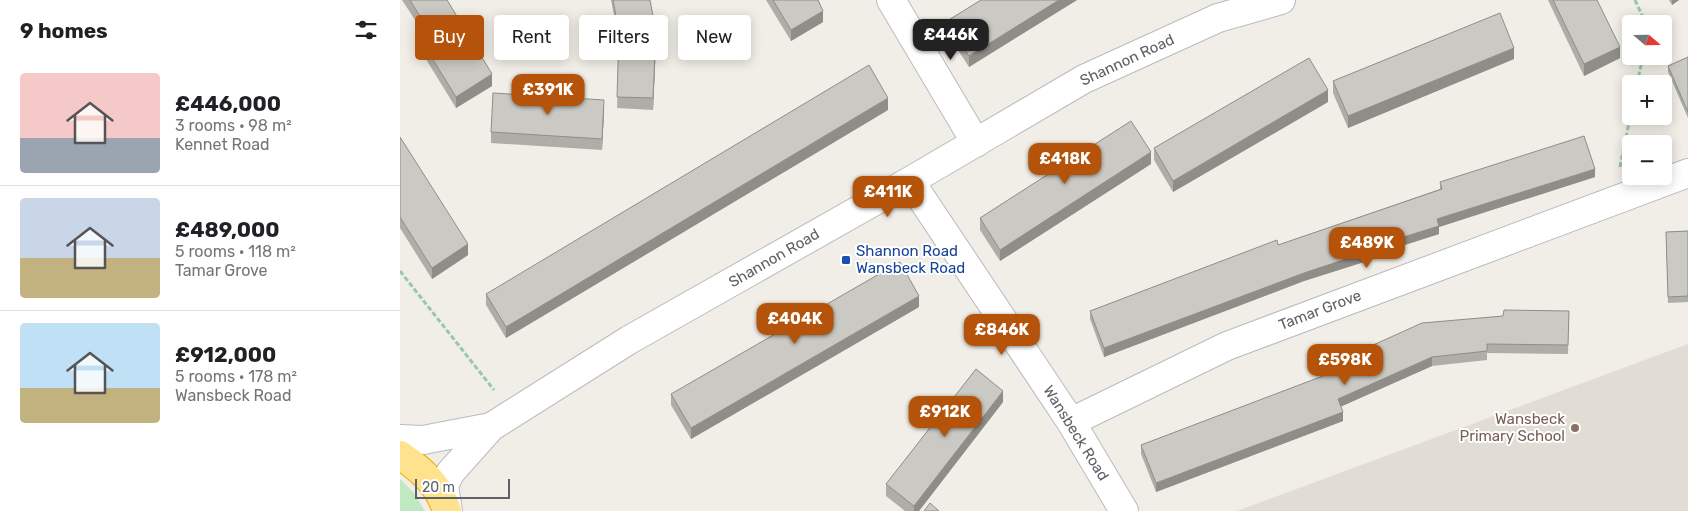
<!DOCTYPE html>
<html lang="en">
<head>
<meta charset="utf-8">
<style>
  body { margin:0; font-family:Rubik,sans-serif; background:#f6f6f6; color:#202124; height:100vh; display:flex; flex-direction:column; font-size:19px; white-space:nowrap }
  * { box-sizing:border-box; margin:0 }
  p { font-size:16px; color:#757577 }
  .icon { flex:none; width:28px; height:28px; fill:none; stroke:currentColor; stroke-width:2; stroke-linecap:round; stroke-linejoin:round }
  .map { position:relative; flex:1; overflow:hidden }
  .details { display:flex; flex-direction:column; background:#fff; width:400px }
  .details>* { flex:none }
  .banner { position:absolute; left:15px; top:15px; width:475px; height:45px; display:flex; gap:10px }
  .needle { width:32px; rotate:110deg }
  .tools { position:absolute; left:1222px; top:15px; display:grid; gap:10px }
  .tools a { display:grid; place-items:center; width:50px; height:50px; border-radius:5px; background:#fff; box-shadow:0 2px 12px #0003; font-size:25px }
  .scale { position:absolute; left:15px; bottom:12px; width:95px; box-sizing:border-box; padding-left:5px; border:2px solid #5d6267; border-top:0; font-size:14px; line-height:18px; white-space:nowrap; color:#5d6267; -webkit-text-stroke:4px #fff; paint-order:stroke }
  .price { position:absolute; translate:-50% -42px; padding:0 11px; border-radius:10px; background:#b45309; color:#fff; font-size:16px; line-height:32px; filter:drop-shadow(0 1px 2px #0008) }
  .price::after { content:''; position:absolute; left:50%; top:30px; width:15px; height:11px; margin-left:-8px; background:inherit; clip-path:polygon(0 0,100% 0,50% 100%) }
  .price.on { background:#222; color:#fff }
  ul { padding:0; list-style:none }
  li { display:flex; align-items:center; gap:15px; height:125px; padding:0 20px }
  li+li { border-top:1px solid #e0e0e0 }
  li span { display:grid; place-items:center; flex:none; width:140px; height:100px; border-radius:5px; color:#555 }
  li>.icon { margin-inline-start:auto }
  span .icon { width:60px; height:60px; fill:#fffc; stroke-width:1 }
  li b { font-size:21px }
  h2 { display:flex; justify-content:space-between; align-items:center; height:60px; padding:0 20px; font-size:21px }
  .tag { padding:0 18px; border-radius:5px; background:#fff; box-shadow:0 2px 12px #0003; font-size:18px; line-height:45px }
  .tag.on { background:#b45309; color:#fff }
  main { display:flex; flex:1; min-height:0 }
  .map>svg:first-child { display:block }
  .education { fill:#e1ddd4 }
  .green { fill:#c1e9c1 }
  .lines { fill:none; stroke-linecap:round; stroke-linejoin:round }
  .minor-casing { stroke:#b8bbc0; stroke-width:30 }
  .highway-casing { stroke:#f6a800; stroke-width:30 }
  .path { stroke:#98c8a6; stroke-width:3; stroke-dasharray:5 2.5; stroke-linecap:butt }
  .minor { stroke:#fff; stroke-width:28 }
  .highway { stroke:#ffe28e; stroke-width:28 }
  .wall { fill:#afada8 }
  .shaded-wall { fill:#8e8d88 }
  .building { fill:#cbc9c3; stroke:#8e8d88 }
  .transit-dot { fill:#1a4fb4; stroke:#fff; stroke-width:2 }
  .education-dot { fill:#8d6e63; stroke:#fff; stroke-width:2 }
  .labels { text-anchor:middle; stroke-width:4; stroke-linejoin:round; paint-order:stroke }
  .street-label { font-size:15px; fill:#5d6267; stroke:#fff }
  .transit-label { font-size:15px; fill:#164399; stroke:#fff; text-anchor:start }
  .education-label { font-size:15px; fill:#785e54; stroke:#fff; text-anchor:end }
</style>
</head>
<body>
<main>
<section class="details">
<h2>9 homes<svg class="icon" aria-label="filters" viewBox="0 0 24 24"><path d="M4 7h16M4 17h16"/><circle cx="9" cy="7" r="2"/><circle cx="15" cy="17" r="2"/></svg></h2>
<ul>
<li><span style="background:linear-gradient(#f6c9c9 65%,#9aa5b1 0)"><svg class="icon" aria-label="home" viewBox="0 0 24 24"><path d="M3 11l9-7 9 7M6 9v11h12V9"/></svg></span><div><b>£446,000</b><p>3 rooms · 98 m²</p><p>Kennet Road</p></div></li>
<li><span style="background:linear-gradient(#c9d6e8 60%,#c2b280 0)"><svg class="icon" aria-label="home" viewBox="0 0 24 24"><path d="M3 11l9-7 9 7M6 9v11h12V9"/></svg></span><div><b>£489,000</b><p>5 rooms · 118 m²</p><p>Tamar Grove</p></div></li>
<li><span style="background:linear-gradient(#bfe0f5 65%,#c2b280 0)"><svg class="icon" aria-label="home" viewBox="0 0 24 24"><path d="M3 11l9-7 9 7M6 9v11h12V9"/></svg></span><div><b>£912,000</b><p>5 rooms · 178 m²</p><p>Wansbeck Road</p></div></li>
</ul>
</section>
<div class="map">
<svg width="1288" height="511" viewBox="0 0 1288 511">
  <rect width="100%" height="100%" fill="#f0eee6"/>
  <path class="education" d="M1288 344V511H837Z"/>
  <path class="green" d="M0 479 14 493 25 511H0Z"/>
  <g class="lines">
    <defs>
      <path id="minor" d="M491 0 576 143
        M510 181 671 422 724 511
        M671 422 827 346 1288 173
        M0 439 23 440 91 427
        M48 511 44 486 50 473 91 427 229 340 510 181 684 79 818 18 881 0"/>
      <path id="highway" d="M0 455C22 470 39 485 47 511"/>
    </defs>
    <use href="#minor" class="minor-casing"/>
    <use href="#highway" class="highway-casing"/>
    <path class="path" d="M1235 0 1246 24
      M1237 84 1243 56
      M1220 167 1231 113
      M0 271 94 390"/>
    <use href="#minor" class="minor"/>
    <use href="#highway" class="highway"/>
  </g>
  <path class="wall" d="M2 0H47L92 86 56 108 16 43V32L21 29Z
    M211 0H250L256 43 253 110 217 108 219 41Z
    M366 0H418L423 22 391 41Z
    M581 0H677L569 67 547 33V21Z
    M1148 0H1197L1220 58 1184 76Z
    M1269 0H1279L1272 5Z
    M1288 57V118L1268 72V66Z
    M1114 59 948 128 933 93V81Z
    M928 102 773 192 754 160V148Z
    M488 110 106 338 86 305V294Z
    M204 111 202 150 91 143V132Z
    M0 137 68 255 32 279 0 228Z
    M751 164 600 261 580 230V218Z
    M1195 177 1039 227V234L964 258V262L904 281 704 357 690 319V311L1040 189V182Z
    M1288 231V302L1268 303 1266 232Z
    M519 307 291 439 271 405V394Z
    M1169 311 1168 354 1087 353V360L1032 366 941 406 943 421 756 492 741 454V445L941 370 940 360Z
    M603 402 519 511H505L486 496V484Z"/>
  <path class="shaded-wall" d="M659 0H677L569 67V56Z
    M1272 0H1279L1272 5Z
    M423 11V22L391 41V30Z
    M256 32V43L253 110V98Z
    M1220 47V58L1184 76V64Z
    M1114 48V59L948 128V116Z
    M92 74V86L56 108V97Z
    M928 90V102L773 192V181Z
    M488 98V110L106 338V327Z
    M204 100V111L202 150V139Z
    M751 152V164L600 261V250Z
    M1195 169V177L1039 227V234L964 258V262L904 281 704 357V348L962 250 1037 219Z
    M68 244V255L32 279V268Z
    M519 296V307L291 439V428Z
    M1032 357V366L938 408V399Z
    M603 391V402L519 511H514V506Z
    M943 412V421L756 492V483Z"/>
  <path class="building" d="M10 0H47L92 74 56 97 16 32 26 26Z
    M213 0H250L256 32 253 98 217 97 219 32Z
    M373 0H418L423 11 391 30Z
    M581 0H659L569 56 547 21Z
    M1153 0H1197L1220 47 1184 64Z
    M1100 13 1114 48 948 116 933 81Z
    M1288 57V112L1268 66Z
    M909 58 928 90 773 181 754 148Z
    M469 65 488 98 106 327 86 294Z
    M93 93 204 100 202 139 91 132Z
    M731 121 751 152 600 250 580 218Z
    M1184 136 1195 169 1037 219 1039 226 962 250 964 253 904 273 704 348 690 311 877 240 878 245 1042 189 1040 182Z
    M0 137 68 244 32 268 0 217Z
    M1288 231V296L1268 297 1266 232Z
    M500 262 519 296 291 428 271 394Z
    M1104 310 1169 311 1168 345 1087 344V351L1032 357 938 399 943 412 756 483 741 445 944 368 940 360 1022 323 1103 316Z
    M576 369 603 391 514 506 486 484Z
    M530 503 539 511H524Z"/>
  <rect class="transit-dot" x="441" y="255" width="10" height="10" rx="2.5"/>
  <circle class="education-dot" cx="1175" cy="428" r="5"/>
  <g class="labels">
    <g class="street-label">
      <text transform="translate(727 60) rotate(-25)" y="5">Shannon Road</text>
      <text transform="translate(374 258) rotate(-30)" y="5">Shannon Road</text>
      <text transform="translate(920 310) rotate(-21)" y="5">Tamar Grove</text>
      <text transform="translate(676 433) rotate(58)" y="5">Wansbeck Road</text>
    </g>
    <g class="transit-label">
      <text x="456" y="256">Shannon Road<tspan x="456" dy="17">Wansbeck Road</tspan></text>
    </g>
    <g class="education-label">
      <text x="1165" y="424">Wansbeck<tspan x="1165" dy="17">Primary School</tspan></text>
    </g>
  </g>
</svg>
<div class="tools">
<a><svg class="needle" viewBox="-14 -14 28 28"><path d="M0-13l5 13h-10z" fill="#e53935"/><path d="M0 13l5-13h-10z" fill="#757577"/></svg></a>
<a>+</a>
<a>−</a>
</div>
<div class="scale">20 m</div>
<b class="price on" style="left:551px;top:61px">£446K</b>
<b class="price" style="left:148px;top:116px">£391K</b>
<b class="price" style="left:665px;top:185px">£418K</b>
<b class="price" style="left:488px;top:218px">£411K</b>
<b class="price" style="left:967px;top:269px">£489K</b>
<b class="price" style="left:395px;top:345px">£404K</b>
<b class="price" style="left:602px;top:356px">£846K</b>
<b class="price" style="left:945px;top:386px">£598K</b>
<b class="price" style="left:545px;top:438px">£912K</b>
<div class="banner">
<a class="tag on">Buy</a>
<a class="tag">Rent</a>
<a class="tag">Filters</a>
<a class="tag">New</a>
</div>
</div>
</main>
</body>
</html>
